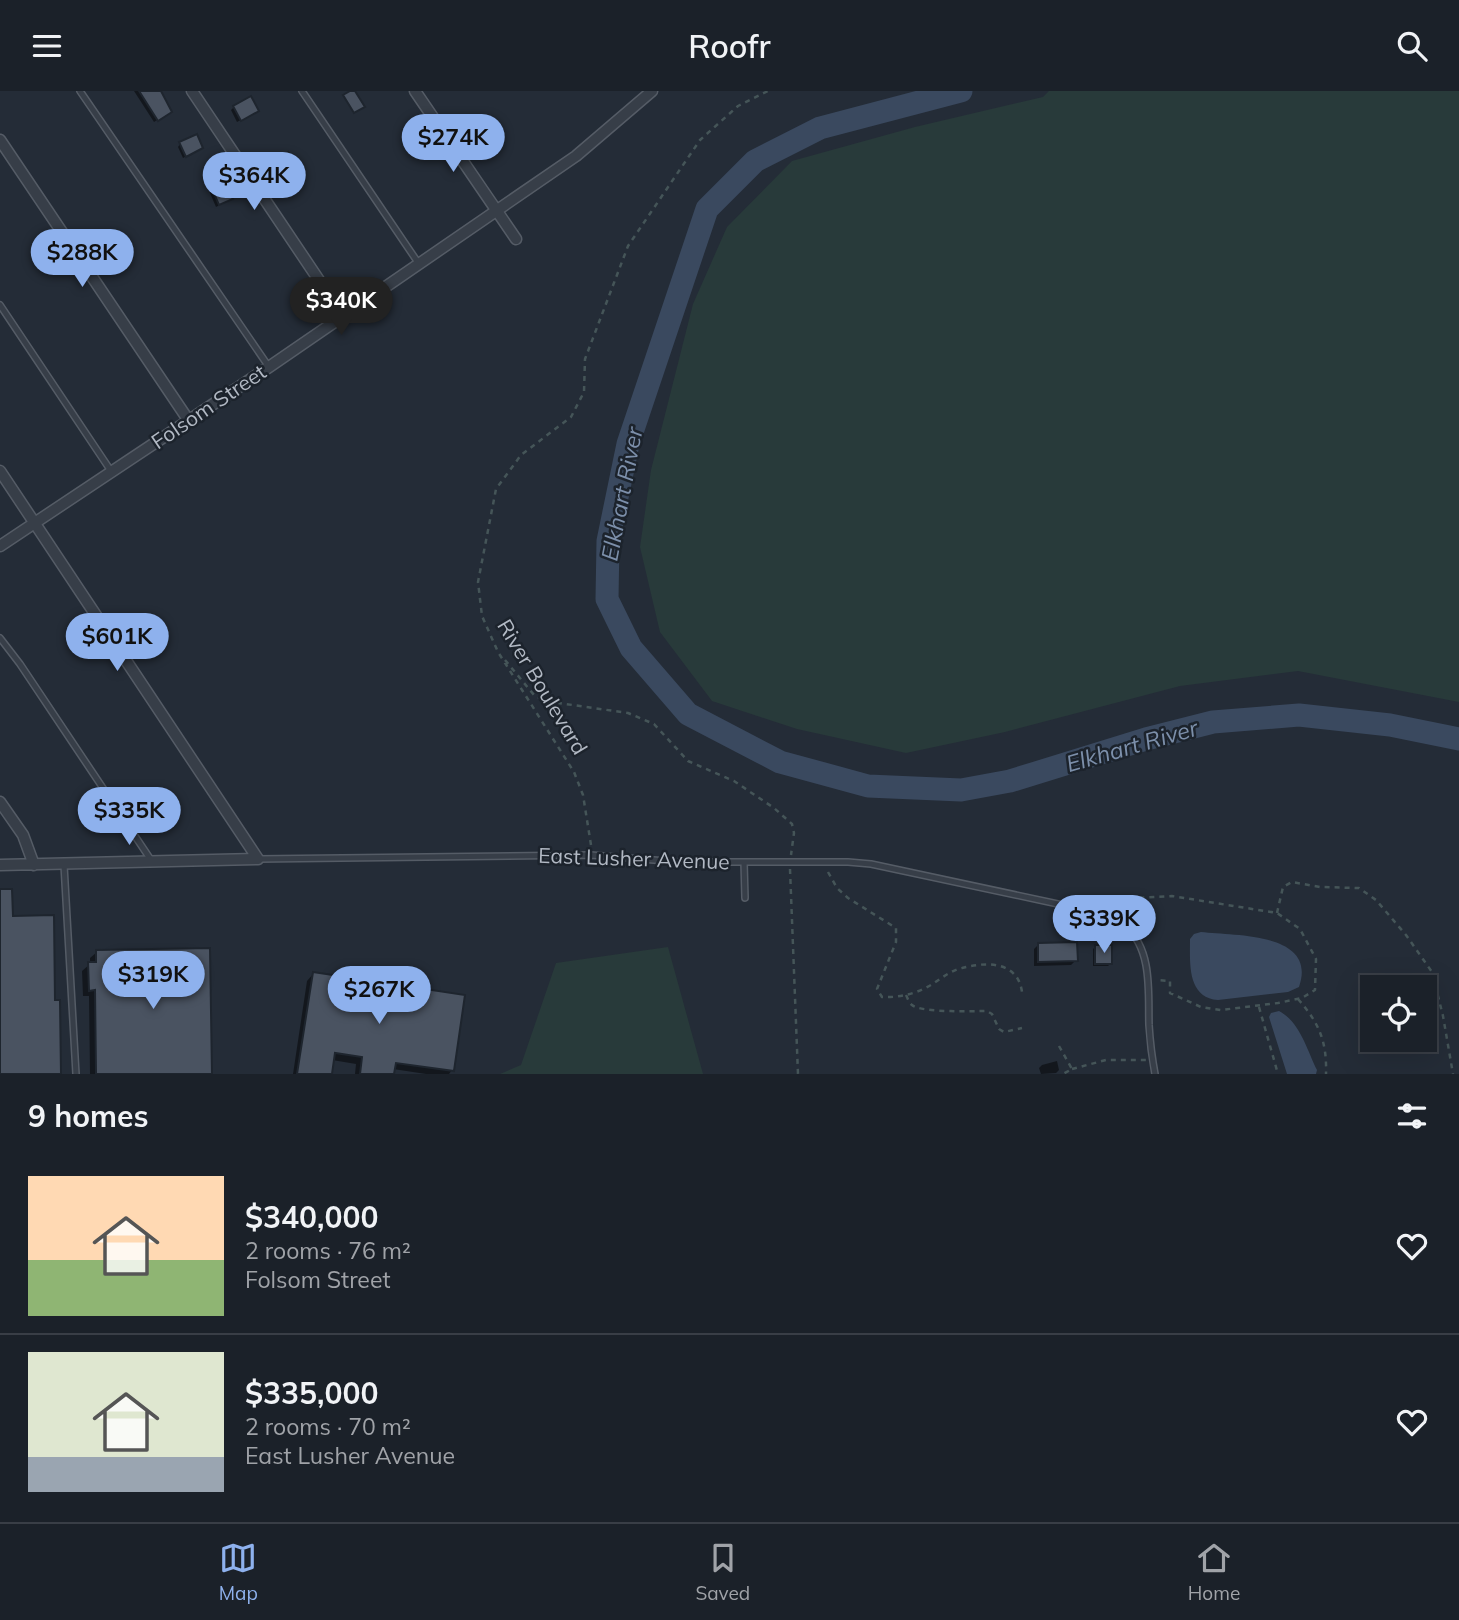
<!DOCTYPE html>
<html lang="en">
<head>
<meta charset="utf-8">
<style>
  body { margin:0; font-family:Mulish,sans-serif; background:#242931; color:#f1f3f6; height:100vh; display:flex; flex-direction:column; font-size:26px; white-space:nowrap }
  * { box-sizing:border-box; margin:0 }
  p { font-size:23px; color:#a0a3a8 }
  .icon { flex:none; width:38px; height:38px; fill:none; stroke:currentColor; stroke-width:2; stroke-linecap:round; stroke-linejoin:round }
  .map { position:relative; height:983px; overflow:hidden }
  .drawer { display:flex; flex-direction:column; background:#1b2129; flex:1 }
  .drawer>* { flex:none }
  .controls { position:absolute; left:1360px; top:884px; display:grid; gap:14px }
  .controls a { display:grid; place-items:center; width:77px; height:77px; border-radius:0px; background:#1b2129; box-shadow:0 7px 28px #0002,0 0 0 2px #393e46; font-size:35px }
  .price { position:absolute; translate:-50% -60px; padding:0 16px; border-radius:24px; background:#8eb1ed; color:#111; font-size:23px; line-height:46px; filter:drop-shadow(0 2px 4px #0008) }
  .price::after { content:''; position:absolute; left:50%; top:42px; width:21px; height:16px; margin-left:-10px; background:inherit; clip-path:polygon(0 0,100% 0,50% 100%) }
  .price.on { background:#222; color:#fff }
  ul { padding:0; list-style:none }
  li { display:flex; align-items:center; gap:21px; height:175px; padding:0 28px }
  li+li { border-top:2px solid #393e46 }
  li span { display:grid; place-items:center; flex:none; width:196px; height:140px; border-radius:0px; color:#555 }
  li>.icon { margin-inline-start:auto }
  span .icon { width:84px; height:84px; fill:#fffc; stroke-width:1 }
  li b { font-size:30px }
  h2 { display:flex; justify-content:space-between; align-items:center; height:84px; padding:0 28px; font-size:30px }
  header { display:flex; justify-content:space-between; align-items:center; height:91px; padding:0 28px; background:#1b2129; font-size:32px; font-weight:600 }
  .tabs { display:flex; justify-content:space-around; align-items:center; height:98px; border-top:2px solid #393e46; background:#1b2129; font-size:19px; color:#a0a3a8 }
  .tabs a { display:grid; justify-items:center; gap:4px }
  .tabs .on { color:#8eb1ed }
  .map>svg:first-child { display:block }
  .green { fill:#283a3a }
  .water { fill:#3a495f }
  .shadow { fill:#0007 }
  .lines { fill:none; stroke-linecap:round; stroke-linejoin:round }
  .river { stroke:#3a495f; stroke-width:23 }
  .building { fill:#4a5361; stroke:#1e252e; stroke-width:2 }
  .lane-casing { stroke:#555c66; stroke-width:8 }
  .street-casing { stroke:#555c66; stroke-width:13 }
  .path { stroke:#455558; stroke-width:2.5; stroke-dasharray:5 5; stroke-linecap:butt }
  .lane { stroke:#373e48; stroke-width:5 }
  .street { stroke:#373e48; stroke-width:10 }
  .labels { text-anchor:middle; stroke-width:5; stroke-linejoin:round; paint-order:stroke }
  .street-label { font-size:21px; fill:#b2b9c4; stroke:#1c232c }
  .water-label { font-size:23px; font-style:italic; fill:#7c8faa; stroke:#1c232c }
</style>
</head>
<body>
<header><svg class="icon" aria-label="menu" viewBox="0 0 24 24"><path d="M4 6h16M4 12h16M4 18h16"/></svg>Roofr<svg class="icon" aria-label="search" viewBox="0 0 24 24"><circle cx="10" cy="10" r="6"/><path d="M15 15l6 6"/></svg></header>
<div class="map">
<svg width="1459" height="983" viewBox="0 0 1459 983">
  <rect width="100%" height="100%" fill="#242c37"/>
  <path class="green" d="M1049 0H1459V611L1298 580 1180 595 1005 641 906 662 797 638 712 610 660 541 640 456 651 379 693 213 727 136 792 70 915 36 1043 6Z
    M668 856 703 983H500L521 974 556 872Z"/>
  <path class="water" d="M1201 841C1235 845 1318 841 1299 896L1288 901 1218 909C1187 906 1190 873 1190 848L1194 843Z
    M1279 920C1300 931 1307 959 1317 979L1316 983H1287L1269 926 1271 922Z"/>
  <path class="shadow" d="M134 0H157L167 23 154 31Z
    M234 16 254 22 237 31 231 19Z
    M180 53 201 57 183 67 178 56Z
    M272 74 291 75 276 86 269 77Z
    M221 87 231 108 216 116 207 95Z
    M1039 853 1076 869 1071 874 1034 875V858Z
    M1096 855 1111 872 1108 875H1093V858Z
    M97 861 211 983H90L89 905H83L82 880 90 873V867Z
    M313 883 452 979 449 983H426L393 978 392 983H355L356 973 332 969 330 983H293L307 890Z
    M1057 970 1059 979 1056 982 1041 983 1039 977 1042 974Z"/>
  <g class="lines">
    <path class="river" d="M961 0 820 37 755 70 707 118 628 353 608 450 607 508 631 557 688 623 780 671 868 695 961 699 1010 690 1146 648 1213 631 1299 624 1390 634 1459 648"/>
  </g>
  <path class="building" d="M139 0H161L172 21 158 30Z
    M350 0H355L365 16 354 22 343 4Z
    M251 5 259 20 241 30 233 15Z
    M197 43 203 57 186 66 179 51Z
    M288 61 296 73 279 84 271 73Z
    M222 85 233 108 219 114 209 91Z
    M0 798H12L13 825 54 824 55 909H60L61 983H0Z
    M1077 851 1078 870 1038 871V852Z
    M1095 854H1112V873H1095Z
    M210 857 212 983H96L95 899 89 900 88 871H96V859Z
    M313 881 465 904 454 980 396 972 394 983H360L362 966 335 962 332 983H297Z"/>
  <g class="lines">
    <defs>
      <path id="lane" d="M80 0 269 276
        M302 0 419 173
        M0 214 111 380
        M0 547 20 573 151 769
        M258 768 591 764 679 771H848L871 773 1086 819C1099 823 1114 827 1126 836 1153 859 1148 903 1149 934 1150 950 1152 967 1155 983
        M744 771 745 807
        M64 774 76 983"/>
      <path id="street" d="M192 0 343 225
        M415 0 516 148
        M0 49 189 330
        M0 380 258 768 0 774
        M0 455 269 276 576 65 652 0
        M0 711 23 744 34 774"/>
    </defs>
    <use href="#lane" class="lane-casing"/>
    <use href="#street" class="street-casing"/>
    <path class="path" d="M505 569 534 604 545 610 628 622 654 633 688 670 734 690 774 717 792 733 794 742 791 764
      M591 754 583 704 574 681 498 561 482 525 478 491 496 398 521 364 571 326 584 301 585 268 628 155 700 49 738 15 768 0
      M790 778 798 983
      M828 781 837 797 848 807 896 837V851L877 898 882 906C900 907 919 902 934 892 943 886 952 879 962 877 988 870 1018 871 1022 901
      M1114 822 1136 807 1172 805 1277 822 1300 838 1316 868 1315 899 1302 907 1278 912 1221 919 1201 916 1170 902V890L1157 889
      M1277 822 1283 796 1292 791 1320 796 1359 797 1376 809 1406 844 1432 881 1443 925 1453 983
      M906 904C908 908 909 912 912 914 921 922 973 920 987 920L992 923 999 938 1004 941 1022 937
      M1298 908C1319 932 1327 950 1326 983
      M1259 916 1278 983
      M1059 955 1072 978 1063 983
      M1072 978 1106 969H1146"/>
    <use href="#lane" class="lane"/>
    <use href="#street" class="street"/>
  </g>
  <g class="labels">
    <g class="street-label">
      <text transform="translate(209 316) rotate(-34)" y="7">Folsom Street</text>
      <text transform="translate(542 596) rotate(59)" y="7">River Boulevard</text>
      <text transform="translate(634 768) rotate(2)" y="7">East Lusher Avenue</text>
    </g>
    <g class="water-label">
      <text transform="translate(622 403) rotate(-79)" y="8">Elkhart River</text>
      <text transform="translate(1132 655) rotate(-16)" y="8">Elkhart River</text>
    </g>
  </g>
</svg>
<div class="controls">
<a><svg class="icon" aria-label="locate" viewBox="0 0 24 24"><circle cx="12" cy="12" r="6"/><path d="M12 2v4M12 18v4M2 12h4M18 12h4"/></svg></a>
</div>
<b class="price" style="left:453px;top:83px">$274K</b>
<b class="price" style="left:254px;top:121px">$364K</b>
<b class="price" style="left:82px;top:198px">$288K</b>
<b class="price on" style="left:341px;top:246px">$340K</b>
<b class="price" style="left:117px;top:582px">$601K</b>
<b class="price" style="left:129px;top:756px">$335K</b>
<b class="price" style="left:1104px;top:864px">$339K</b>
<b class="price" style="left:153px;top:920px">$319K</b>
<b class="price" style="left:379px;top:935px">$267K</b>
</div>
<section class="drawer">
<h2>9 homes<svg class="icon" aria-label="filters" viewBox="0 0 24 24"><path d="M4 7h16M4 17h16"/><circle cx="9" cy="7" r="2"/><circle cx="15" cy="17" r="2"/></svg></h2>
<ul>
<li><span style="background:linear-gradient(#ffd9b3 60%,#8fb573 0)"><svg class="icon" aria-label="home" viewBox="0 0 24 24"><path d="M3 11l9-7 9 7M6 9v11h12V9"/></svg></span><div><b>$340,000</b><p>2 rooms · 76 m²</p><p>Folsom Street</p></div><svg class="icon" aria-label="heart" viewBox="0 0 24 24"><path d="M12 20l-8-8c-3-5 5-10 8-4 3-6 11-1 8 4z"/></svg></li>
<li><span style="background:linear-gradient(#dfe7d0 75%,#9aa5b1 0)"><svg class="icon" aria-label="home" viewBox="0 0 24 24"><path d="M3 11l9-7 9 7M6 9v11h12V9"/></svg></span><div><b>$335,000</b><p>2 rooms · 70 m²</p><p>East Lusher Avenue</p></div><svg class="icon" aria-label="heart" viewBox="0 0 24 24"><path d="M12 20l-8-8c-3-5 5-10 8-4 3-6 11-1 8 4z"/></svg></li>
</ul>
</section>
<nav class="tabs">
<a class="on"><svg class="icon" aria-label="map" viewBox="0 0 24 24"><path d="M3 6l6-2 6 2 6-2v14l-6 2-6-2-6 2zM9 4v14M15 6v14"/></svg>Map</a>
<a><svg class="icon" aria-label="saved" viewBox="0 0 24 24"><path d="M7 4h10v16l-5-4-5 4z"/></svg>Saved</a>
<a><svg class="icon" aria-label="home" viewBox="0 0 24 24"><path d="M3 11l9-7 9 7M6 9v11h12V9"/></svg>Home</a>
</nav>
</body>
</html>
